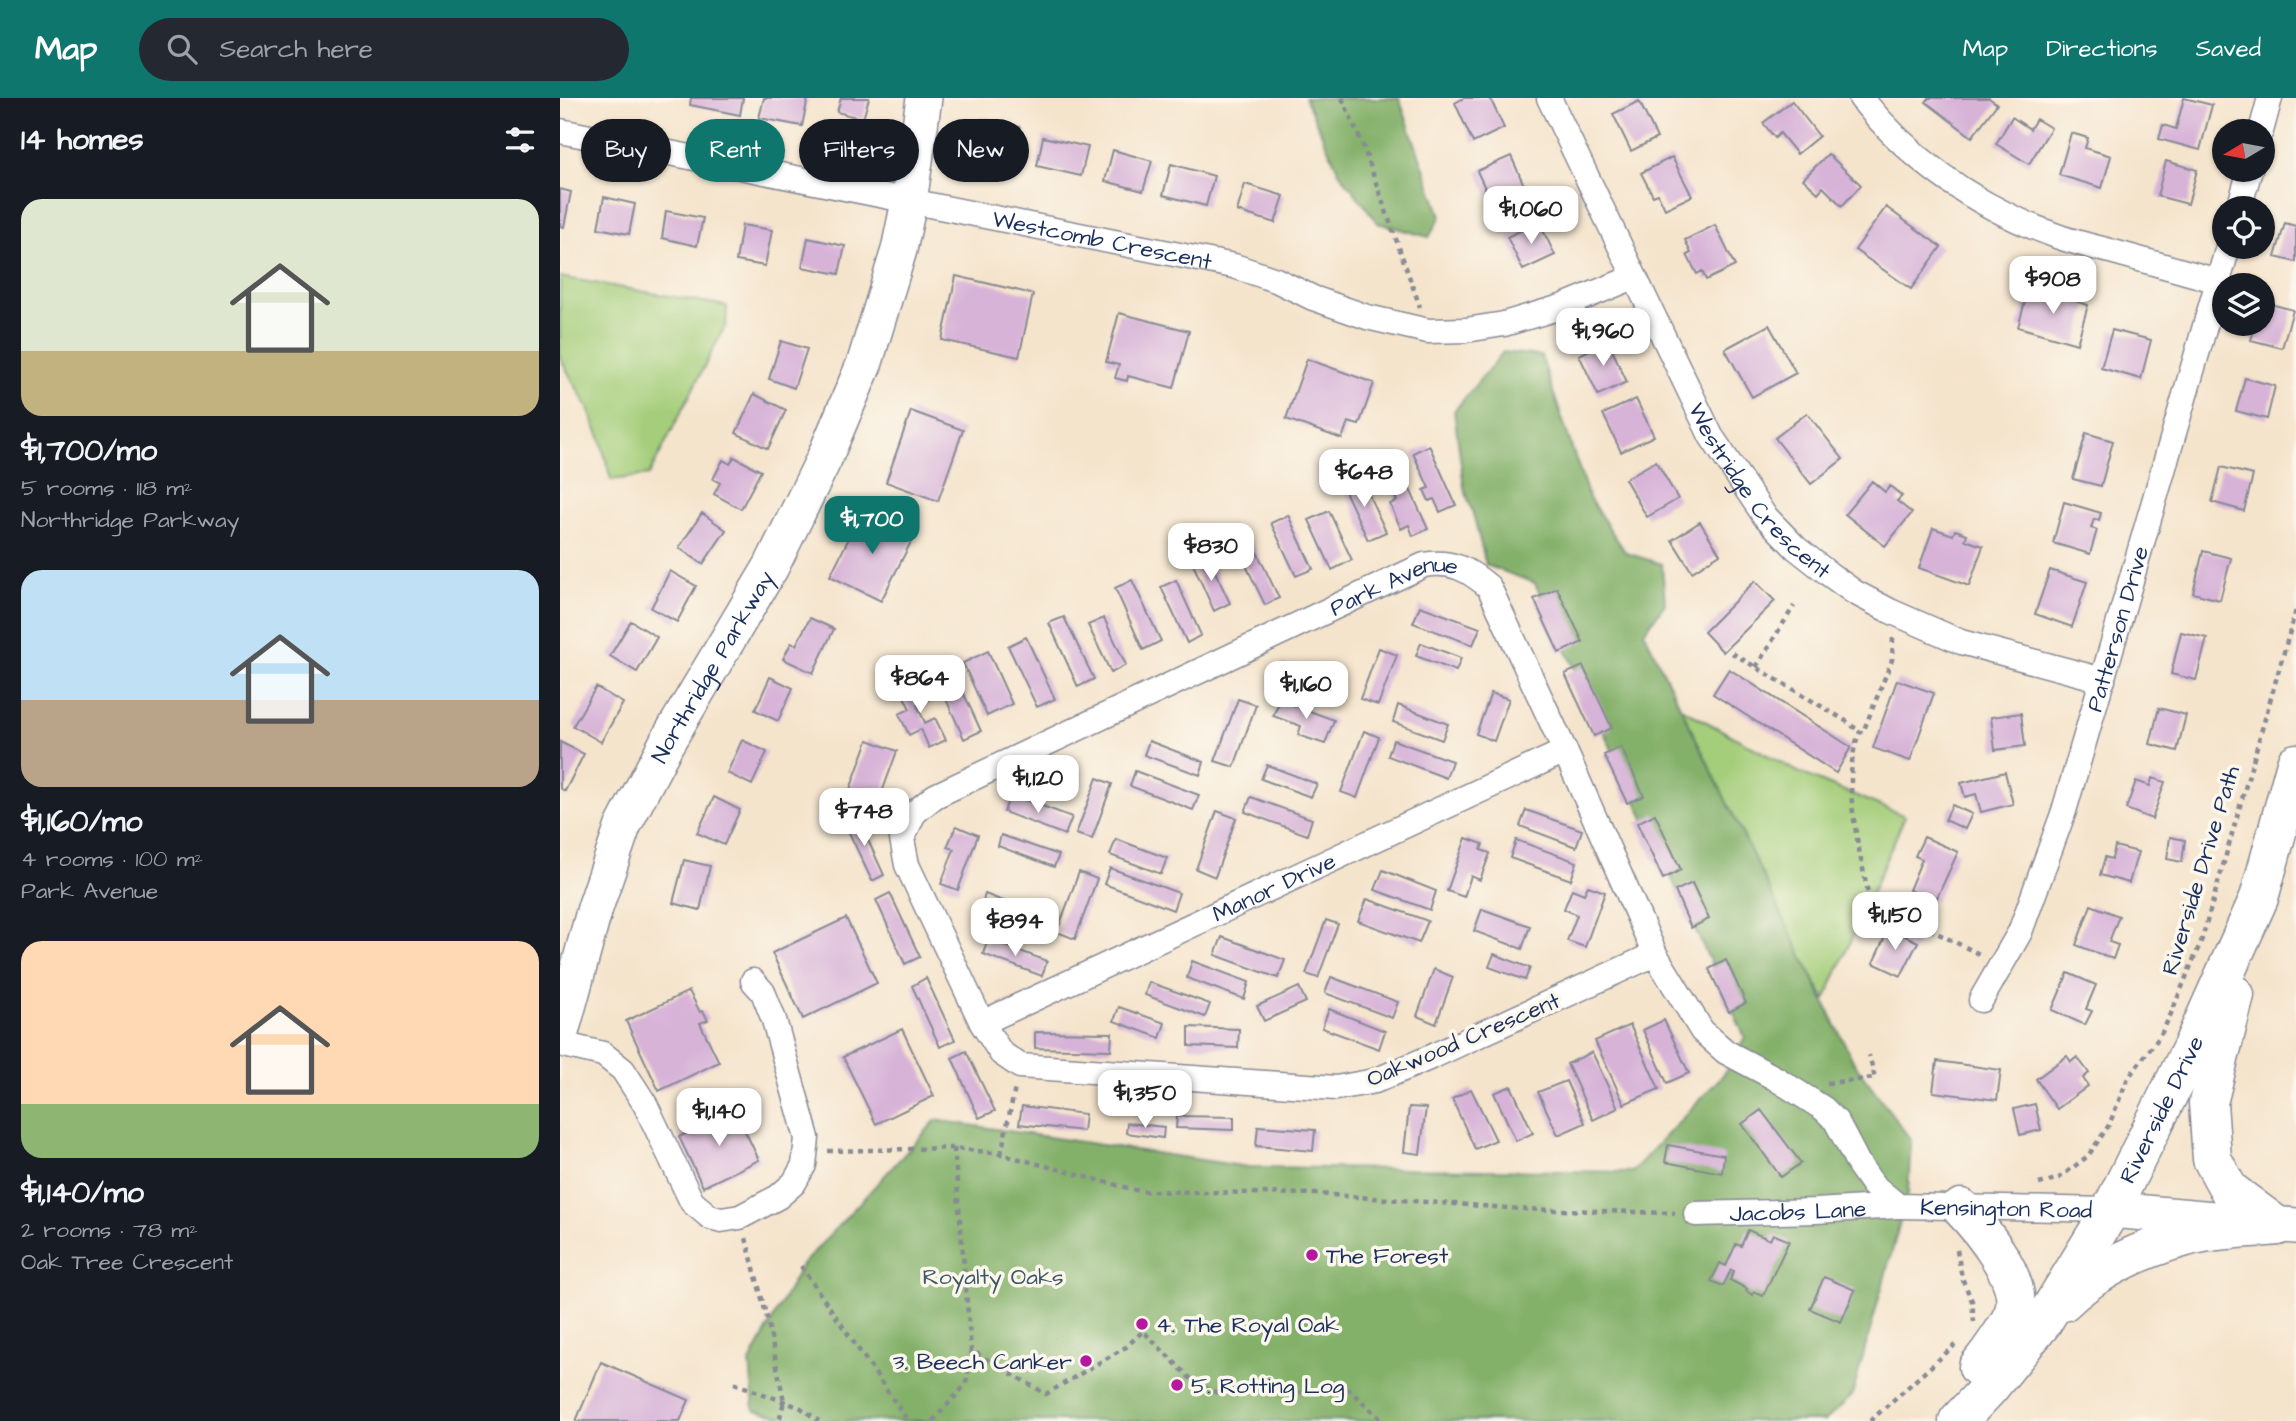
<!DOCTYPE html>
<html lang="en">
<head>
<meta charset="utf-8">
<style>
  body { margin:0; font-family:"Architects Daughter",sans-serif; background:#242831; color:#f1f3f6; height:100vh; display:flex; flex-direction:column; font-size:26px; white-space:nowrap }
  * { box-sizing:border-box; margin:0 }
  p { font-size:23px; color:#9ea1a6 }
  .icon { flex:none; width:38px; height:38px; fill:none; stroke:currentColor; stroke-width:2; stroke-linecap:round; stroke-linejoin:round }
  .map { position:relative; flex:1; overflow:hidden }
  .panel { display:flex; flex-direction:column; background:#171b24; width:560px }
  .panel>* { flex:none }
  .hud { position:absolute; left:21px; top:21px; width:665px; height:63px; display:flex; gap:14px }
  .needle { width:46px; rotate:260deg }
  .controls { position:absolute; left:1652px; top:21px; display:grid; gap:14px }
  .controls a { display:grid; place-items:center; width:63px; height:63px; border-radius:50%; background:#171b24; box-shadow:0 2px 5px #0004; font-size:35px }
  .price { position:absolute; translate:-50% -60px; padding:0 16px; border-radius:14px; background:#fff; color:#222; font-size:23px; line-height:46px; filter:drop-shadow(0 2px 4px #0008) }
  .price::after { content:''; position:absolute; left:50%; top:42px; width:21px; height:16px; margin-left:-10px; background:inherit; clip-path:polygon(0 0,100% 0,50% 100%) }
  .price.current { background:#0f766e; color:#fff }
  ul { padding:0; list-style:none }
  li { display:grid; align-content:center; gap:14px; height:371px; padding:0 21px }
  li span { display:grid; place-items:center; height:217px; border-radius:21px; color:#555 }
  li>.icon { margin-inline-start:auto }
  span .icon { width:126px; height:126px; fill:#fffc; stroke-width:1 }
  li b { font-size:30px }
  h2 { display:flex; justify-content:space-between; align-items:center; height:84px; padding:0 21px; font-size:30px }
  .pill { padding:0 24px; border-radius:32px; background:#171b24; box-shadow:0 2px 5px #0004; font-size:24px; line-height:63px }
  .pill.current { background:#0f766e; color:#fff }
  header { display:flex; align-items:center; gap:42px; box-sizing:border-box; height:98px; padding:0 35px; background:#0f766e; color:#fff }
  header strong { font-size:33px }
  nav { display:flex; gap:38px; margin-inline-start:auto; font-size:24px }
  .search { width:490px; height:63px; background:#242831; display:flex; align-items:center; gap:18px; box-sizing:border-box; padding:0 24px; border-radius:38px; color:#9ea1a6; font-size:26px }
  main { display:flex; flex:1; min-height:0 }
  .map>svg:first-child { display:block }
  .green { fill:#a5ce7a; stroke:#607e6c; stroke-width:2 }
  .forest { fill:#84b16a; stroke:#507064; stroke-width:2 }
  .building { fill:#d7b3d8 }
  .lines { fill:none; stroke-linecap:round; stroke-linejoin:round }
  .street-casing { stroke:#888a95; stroke-width:27 }
  .secondary-casing { stroke:#888a95; stroke-width:38 }
  .highway-casing { stroke:#888a95; stroke-width:41 }
  .path { stroke:#888a95; stroke-width:4.5; stroke-dasharray:5 5; stroke-linecap:butt }
  .street { stroke:#fff; stroke-width:24 }
  .secondary { stroke:#fff; stroke-width:35 }
  .highway { stroke:#fff; stroke-width:38 }
  .poi-dot { fill:#b5179e; stroke:#fbf7ec; stroke-width:2.5 }
  .labels { text-anchor:middle; stroke-width:7; stroke-linejoin:round; paint-order:stroke }
  .street-label { font-size:23px; fill:#1b2f5e; stroke:#fbf7ec }
  .poi-label { font-size:23px; fill:#1b2f5e; stroke:#fbf7ec; text-anchor:start }
  .park-label { font-size:23px; fill:#3e5765; stroke:#fbf7ec }
</style>
</head>
<body>
<header>
<strong>Map</strong>
<div class="search"><svg class="icon" aria-label="search" viewBox="0 0 24 24"><circle cx="10" cy="10" r="6"/><path d="M15 15l6 6"/></svg>Search here</div>
<nav><a>Map</a><a>Directions</a><a>Saved</a></nav>
</header>
<main>
<section class="panel">
<h2>14 homes<svg class="icon" aria-label="filters" viewBox="0 0 24 24"><path d="M4 7h16M4 17h16"/><circle cx="9" cy="7" r="2"/><circle cx="15" cy="17" r="2"/></svg></h2>
<ul>
<li><span style="background:linear-gradient(#dfe7d0 70%,#c2b280 0)"><svg class="icon" aria-label="home" viewBox="0 0 24 24"><path d="M3 11l9-7 9 7M6 9v11h12V9"/></svg></span><div><b>$1,700/mo</b><p>5 rooms · 118 m²</p><p>Northridge Parkway</p></div></li>
<li><span style="background:linear-gradient(#bfe0f5 60%,#b9a48a 0)"><svg class="icon" aria-label="home" viewBox="0 0 24 24"><path d="M3 11l9-7 9 7M6 9v11h12V9"/></svg></span><div><b>$1,160/mo</b><p>4 rooms · 100 m²</p><p>Park Avenue</p></div></li>
<li><span style="background:linear-gradient(#ffd9b3 75%,#8fb573 0)"><svg class="icon" aria-label="home" viewBox="0 0 24 24"><path d="M3 11l9-7 9 7M6 9v11h12V9"/></svg></span><div><b>$1,140/mo</b><p>2 rooms · 78 m²</p><p>Oak Tree Crescent</p></div></li>
</ul>
</section>
<div class="map">
<svg width="1736" height="1323" viewBox="0 0 1736 1323">
  <rect width="100%" height="100%" fill="#fbf7ec"/>
  <filter id="ink" filterUnits="userSpaceOnUse"><feTurbulence type="fractalNoise" baseFrequency=".0143" numOctaves="2"/><feDisplacementMap in="SourceGraphic" scale="14" xChannelSelector="R" yChannelSelector="G"/><feConvolveMatrix kernelMatrix="1 2 1 2 8 2 1 2 1" color-interpolation-filters="sRGB"/></filter>
  <filter id="wash" filterUnits="userSpaceOnUse"><feTurbulence type="fractalNoise" baseFrequency=".00686" numOctaves="4" result="noise"/><feDisplacementMap in="SourceGraphic" scale="28" xChannelSelector="R" yChannelSelector="G"/><feGaussianBlur stdDeviation="1.57" result="paint"/><feColorMatrix in="noise" values="0 0 0 0 0 0 0 0 0 0 0 0 0 0 0 0 0 1.4 0 .05"/><feComposite in="paint" operator="in"/></filter>
  <g filter="url(#wash)">
    <rect width="100%" height="100%" fill="#f5e4cc"/>
    <path class="green" d="M0 179 167 208 166 226 89 377 51 382 40 339 28 310 0 260Z
      M1121 610 1238 674 1345 718 1265 902 1234 844Z"/>
    <path class="forest" d="M745 0H839L881 118 869 139 818 125 779 74Z
      M943 254 981 258 1029 400 1066 455 1102 466 1105 506 1084 534 1294 965 1351 1042 1348 1095 1292 1298 1265 1323H222L223 1319 194 1312 190 1264 241 1168 376 1022 688 1069 1072 1074 1164 976 1185 939 975 485 926 467 914 419 904 389 894 313Z"/>
    <g id="blocks">
      <path class="building" d="M131 0H183L180 17 130 7Z
        M204 0H248L242 28 199 20Z
        M281 0H309L303 21 277 14Z
        M904 0H930L944 30 913 45 895 5Z
        M1369 0H1429L1437 6 1412 39 1366 4Z
        M1624 0 1652 7 1640 52 1599 41 1603 27 1616 31Z
        M1079 3 1097 40 1071 53 1053 16Z
        M1232 3 1259 38 1237 56 1220 35 1215 40 1203 25Z
        M1452 19 1470 31 1476 21 1491 30 1469 66 1436 46Z
        M422 21 460 29 454 60 415 51Z
        M1511 35 1528 40 1525 50 1551 58 1542 90 1499 77Z
        M483 39 528 49 521 78 477 68Z
        M553 52 592 63 583 93 545 83Z
        M1268 56 1301 87 1282 108 1263 89 1258 95 1243 81Z
        M951 58 968 96 935 112 917 73Z
        M1112 59 1132 98 1105 111 1098 96 1093 98 1081 75Z
        M1606 63 1637 72 1628 106 1597 98Z
        M611 66 654 78 646 108 603 97Z
        M685 86 724 98 715 125 677 113Z
        M0 91 11 94 4 129 0 128Z
        M44 99 75 106 69 136 38 130Z
        M1326 109 1381 149 1351 191 1295 152Z
        M106 113 143 120 137 148 102 140Z
        M979 124 995 157 963 172 947 139Z
        M1725 125 1736 128V164L1715 159Z
        M182 127 212 132 205 168 176 163Z
        M1155 127 1175 168 1146 182 1142 173 1137 176 1127 157 1131 155 1125 142Z
        M248 140 285 148 279 176 242 169Z
        M396 178 473 196 459 259 382 242Z
        M1469 189 1528 207 1517 246 1458 229Z
        M1703 204 1733 212 1722 250 1691 242 1696 226H1703Z
        M559 215 629 233 614 290 568 278 567 283 555 280 559 267 546 264Z
        M1209 227 1236 275 1192 299 1165 251Z
        M1552 232 1591 242 1581 281 1541 270Z
        M221 243 247 251 234 290 209 281Z
        M1048 243 1067 284 1038 297 1019 257Z
        M747 261 814 285 799 327 788 324 782 341 726 321Z
        M1685 280 1715 288 1707 321 1676 313Z
        M194 296 226 312 208 351 176 335Z
        M1076 301 1094 338 1061 354 1043 316Z
        M351 313 403 332 378 403 326 384Z
        M1247 315 1283 361 1251 386 1215 340Z
        M1526 335 1553 343 1541 388 1513 381Z
        M869 347 896 407 880 414 874 401 869 403 864 392 869 390 853 355Z
        M174 359 201 373 181 411 154 396 160 385 153 381 163 362 170 366Z
        M1096 363 1118 401 1087 419 1065 381Z
        M839 367 868 431 853 438 849 427 841 431 830 406 837 403 824 374Z
        M1661 369 1693 377 1684 413 1652 404Z
        M801 380 826 434 808 442 783 389Z
        M1312 383 1325 394 1330 388 1342 398 1337 403 1352 415 1325 448 1285 416Z
        M1504 404 1541 415 1539 422 1534 421 1531 430 1537 432 1530 456 1493 445Z
        M303 412 354 438 321 503 270 478Z
        M769 413 792 462 772 472 749 422Z
        M142 415 166 432 143 466 119 450Z
        M728 417 753 471 736 478 711 425Z
        M1140 424 1160 456 1132 474 1112 442Z
        M1373 430 1393 437 1395 432 1407 436 1405 442 1423 448 1409 488 1359 470Z
        M692 444 719 500 705 507 678 451Z
        M1643 453 1671 460 1660 502 1633 495Z
        M647 457 670 505 654 513 632 464Z
        M1490 472 1527 484 1512 529 1475 516Z
        M110 473 136 488 117 524 91 510Z
        M572 482 601 543 583 552 555 490Z
        M616 482 641 537 627 545 601 489Z
        M1195 483 1215 503 1163 554 1144 534Z
        M997 490 1023 544 999 555 974 501Z
        M860 508 920 530 913 547 853 525Z
        M504 519 534 581 518 589 489 525Z
        M250 520 274 531 253 575 223 561 231 545 236 547Z
        M544 520 566 567 551 575 528 527Z
        M71 523 97 539 77 574 50 558Z
        M1621 534 1647 540 1636 582 1611 576Z
        M466 539 495 601 477 609 448 548Z
        M861 545 901 560 896 573 856 558Z
        M819 550 837 557 818 607 800 601Z
        M428 553 452 606 427 618 403 565Z
        M723 566 779 586 773 604 717 583Z
        M1023 568 1052 630 1034 638 1005 576Z
        M1169 571 1291 649 1276 675 1153 596Z
        M210 579 233 590 218 623 195 612Z
        M360 581 370 601 357 607 365 625 375 620 386 642 369 650 361 631 349 637 339 616 350 611 340 590Z
        M1337 582 1374 595 1350 663 1313 650Z
        M398 583 421 633 404 641 381 590Z
        M36 589 63 605 41 644 13 628Z
        M931 595 949 601 934 643 916 636Z
        M678 601 696 607 674 669 655 663Z
        M720 602 774 622 765 646 738 637 741 628 713 618Z
        M838 607 888 626 882 642 833 624Z
        M1599 610 1626 617 1617 653 1590 646Z
        M1461 615 1465 648 1435 652 1431 619Z
        M804 633 819 639 797 700 781 694Z
        M182 642 207 654 192 687 167 675Z
        M308 642 337 653 317 708 288 697Z
        M833 642 892 663 886 680 828 658Z
        M589 643 644 664 640 677 584 657Z
        M0 644 24 656 5 693 0 690Z
        M1061 649 1084 698 1067 705 1044 657Z
        M707 667 757 686 751 699 701 681Z
        M575 673 639 697 633 712 570 688Z
        M1445 674 1453 706 1421 714 1416 696 1405 699 1401 685Z
        M537 680 552 686 532 741 516 736Z
        M1592 680 1605 684 1592 721 1566 711 1576 683 1590 688Z
        M450 696 512 719 505 737 444 714Z
        M154 699 180 712 164 747 137 735Z
        M691 699 752 721 747 737 685 714Z
        M1392 707 1412 716 1405 731 1385 722Z
        M966 712 1022 732 1016 749 960 728Z
        M657 713 676 720 655 779 636 771Z
        M1095 716 1121 772 1103 781 1077 725Z
        M297 718 324 777 312 783 284 724Z
        M396 728 418 737 398 792 381 786 394 751 387 749Z
        M441 737 499 757 494 769 438 748Z
        M1364 739 1398 754 1375 804 1349 792 1362 761 1355 758Z
        M1610 739 1625 742 1622 764 1607 761Z
        M906 740 923 746 921 752 930 755 920 782 911 778 904 799 887 793Z
        M556 741 607 760 601 776 550 757Z
        M956 742 1017 764 1011 782 950 760Z
        M1555 748 1578 754 1569 785 1540 777 1545 759 1552 761Z
        M124 762 150 768 140 812 113 805Z
        M550 770 619 795 613 812 544 786Z
        M823 772 876 793 870 812 815 792Z
        M519 774 537 781 515 841 497 834Z
        M1132 785 1149 821 1131 830 1115 793Z
        M1028 788 1045 794 1025 849 1007 843 1017 817 1004 811 1012 791 1024 796Z
        M330 795 360 859 345 866 316 802Z
        M425 796 490 821 485 833 421 809Z
        M807 801 868 823 859 845 798 823Z
        M1531 807 1559 818 1549 844 1558 847 1553 861 1516 847Z
        M922 811 970 828 962 851 914 833Z
        M286 820 317 885 243 921 212 855Z
        M766 822 778 826 758 880 746 876Z
        M1329 830 1358 844 1341 878 1313 865Z
        M662 839 725 862 718 880 655 857Z
        M428 841 487 863 482 878 423 856Z
        M934 856 970 870 965 882 929 869Z
        M1166 862 1186 905 1169 914 1149 871Z
        M632 863 689 884 684 901 627 880Z
        M874 871 893 879 876 926 857 918Z
        M1508 875 1536 887 1526 911 1532 913 1525 927 1492 912Z
        M771 879 838 904 832 920 765 895Z
        M366 880 395 942 380 949 352 888Z
        M589 884 650 906 645 919 585 897Z
        M739 889 746 904 704 923 697 908Z
        M129 893 140 914 143 913 148 922 140 925 159 964 99 993 66 923Z
        M559 909 605 925 600 940 554 923Z
        M769 911 825 933 819 951 762 930Z
        M1104 922 1129 975 1107 985 1083 932Z
        M1070 927 1099 991 1064 1006 1035 943Z
        M629 929 679 931 678 950 629 948Z
        M342 931 374 998 316 1026 283 959Z
        M475 934 552 935 551 952 475 950Z
        M406 953 435 1013 419 1020 392 960Z
        M1032 954 1058 1010 1033 1022 1007 966Z
        M1507 958 1511 964 1517 959 1529 975 1523 980 1528 988 1497 1011 1476 981Z
        M1377 963 1441 972 1437 1002 1373 994Z
        M1006 983 1025 1025 998 1037 978 994Z
        M951 988 973 1035 956 1043 934 995Z
        M911 991 936 1042 915 1051 892 1001Z
        M1475 1006 1481 1032 1460 1037 1454 1011Z
        M462 1008 525 1016 523 1033 459 1026Z
        M849 1009 866 1010 860 1056 844 1054Z
        M175 1012 199 1062 143 1089 119 1039Z
        M1201 1012 1241 1065 1221 1079 1182 1026Z
        M617 1018 674 1019V1032L616 1030Z
        M567 1025 604 1029 603 1040 566 1035Z
        M698 1028 755 1032 753 1053 696 1048Z
        M1108 1047 1164 1057 1162 1075 1105 1064Z
        M1188 1132 1210 1142 1213 1136 1229 1143 1203 1198 1194 1194 1193 1197 1186 1193 1187 1191 1170 1182 1174 1173 1171 1172 1163 1188 1151 1183 1160 1165 1166 1168 1176 1146 1181 1148Z
        M1264 1179 1295 1192 1281 1224 1250 1211Z
        M41 1264 129 1302 120 1323H16Z"/>
    </g>
  </g>
  <g filter="url(#ink)">
    <use href="#blocks" fill-opacity="0" stroke="#888a95" stroke-width="2"/>
    <g class="lines">
      <defs>
        <g id="street">
          <path id="s1" d="M989 0 1151 338 1204 417 1236 450 1269 476 1294 494 1330 513 1401 544 1543 582"/>
          <path d="M1301 0C1351 63 1418 109 1494 137 1512 144 1531 148 1550 153 1586 163 1622 173 1658 183"/>
          <path id="s2" d="M0 33 674 168 716 182 753 200 807 219 868 233 906 232 944 226 1001 209 1074 179"/>
          <path d="M1701 33 1710 0"/>
          <path d="M1679 110 1690 72"/>
          <path id="s3" d="M1095 856 871 959 815 983 776 990 460 968 441 955 422 925 347 767 342 741 354 715 375 698 864 467C892 462 909 472 929 489L1005 653 1095 856 1142 933 1166 954 1215 980 1264 1011 1276 1023 1299 1067 1313 1087 1338 1108 1551 1112"/>
          <path id="s4" d="M1421 902 1460 834 1504 713 1668 149"/>
          <path id="s5" d="M422 925 1005 653"/>
          <path d="M0 946 43 956 63 972 85 1006 132 1104 150 1119 161 1122 180 1119 218 1099 234 1085 244 1067 247 1040 214 922 203 894 193 883"/>
          <path id="s6" d="M1136 1116 1256 1113 1338 1108"/>
        </g>
        <g id="secondary">
          <path id="s7" d="M0 938 35 810 63 728 107 644 211 469 264 361 305 264 339 152 349 104 364 0"/>
          <path d="M1551 1112 1736 1128"/>
        </g>
        <g id="highway">
          <path d="M1675 897 1648 1005 1652 1061 1669 1092 1717 1128"/>
          <path d="M1401 1110C1421 1131 1460 1178 1455 1209 1453 1223 1427 1258 1418 1269"/>
          <path d="M1503 1204C1536 1172 1582 1151 1626 1139 1652 1131 1689 1131 1717 1128"/>
          <path id="s8" d="M1398 1323 1429 1290 1482 1225 1551 1112 1633 947 1699 800 1736 665"/>
        </g>
      </defs>
      <use href="#street" class="street-casing"/>
      <use href="#secondary" class="secondary-casing"/>
      <use href="#highway" class="highway-casing"/>
      <path class="path" d="M782 0 802 45 860 209
        M1333 540 1332 562 1303 634H1300C1279 681 1300 751 1309 801L1423 858
        M1172 555 1286 623 1300 634
        M1196 569 1234 508
        M1267 985 1315 980 1309 957
        M394 1050 411 1252
        M268 1053 394 1050 441 1056 579 1093 758 1096 962 1111 1115 1115
        M441 1056 455 990
        M1479 1086 1499 1080 1528 1058 1549 1027 1568 980 1600 938 1610 918 1642 841 1736 512
        M186 1140 207 1220 224 1303 219 1323
        M1397 1152 1402 1180 1412 1203 1414 1224
        M241 1168 348 1323
        M174 1285 241 1310 259 1323
        M373 1323 406 1286 411 1252 486 1296 566 1249 583 1233 635 1285 660 1296 690 1286 730 1296 784 1287 823 1323
        M1310 1323 1395 1247"/>
      <use href="#street" class="street"/>
      <use href="#secondary" class="secondary"/>
      <use href="#highway" class="highway"/>
    </g>
  </g>
  <g class="poi-dot">
    <circle cx="752" cy="1157" r="7"/>
    <circle cx="582" cy="1226" r="7"/>
    <circle cx="526" cy="1263" r="7"/>
    <circle cx="617" cy="1287" r="7"/>
  </g>
  <g class="labels">
    <g class="street-label">
      <text dy="8" stroke="none"><textPath href="#s2" startOffset="553">Westcomb Crescent</textPath></text>
      <text dy="8" stroke="none"><textPath href="#s1" startOffset="448">Westridge Crescent</textPath></text>
      <text dy="8" stroke="none"><textPath href="#s3" startOffset="1486">Park Avenue</textPath></text>
      <text dy="8" stroke="none"><textPath href="#s4" startOffset="397">Patterson Drive</textPath></text>
      <text dy="8" stroke="none"><textPath href="#s7" startOffset="402">Northridge Parkway</textPath></text>
      <text transform="translate(1640 772) rotate(-73)" y="8">Riverside Drive Path</text>
      <text dy="8" stroke="none"><textPath href="#s5" startOffset="322">Manor Drive</textPath></text>
      <text transform="translate(903 941) rotate(-23)" y="8">Oakwood Crescent</text>
      <text dy="8" stroke="none"><textPath href="#s8" startOffset="374">Riverside Drive</textPath></text>
      <text dy="8" stroke="none"><textPath href="#s3" startOffset="2462">Kensington Road</textPath></text>
      <text dy="8" stroke="none"><textPath href="#s6" startOffset="102">Jacobs Lane</textPath></text>
    </g>
    <g class="poi-label">
      <text x="766" y="1165">The Forest</text>
      <text x="596" y="1234">4. The Royal Oak</text>
      <text x="512" y="1271" text-anchor="end">3. Beech Canker</text>
      <text x="631" y="1295">5. Rotting Log</text>
    </g>
    <g class="park-label">
      <text x="433" y="1186">Royalty Oaks</text>
    </g>
  </g>
</svg>
<div class="controls">
<a><svg class="needle" viewBox="-14 -14 28 28"><path d="M0-13l5 13h-10z" fill="#e53935"/><path d="M0 13l5-13h-10z" fill="#9ea1a6"/></svg></a>
<a><svg class="icon" aria-label="locate" viewBox="0 0 24 24"><circle cx="12" cy="12" r="6"/><path d="M12 2v4M12 18v4M2 12h4M18 12h4"/></svg></a>
<a><svg class="icon" aria-label="layers" viewBox="0 0 24 24"><path d="M12 4l9 5-9 5-9-5zM3 14l9 5 9-5"/></svg></a>
</div>
<b class="price" style="left:971px;top:148px">$1,060</b>
<b class="price" style="left:1493px;top:218px">$908</b>
<b class="price" style="left:1043px;top:270px">$1,960</b>
<b class="price" style="left:804px;top:411px">$648</b>
<b class="price current" style="left:312px;top:458px">$1,700</b>
<b class="price" style="left:651px;top:485px">$830</b>
<b class="price" style="left:360px;top:617px">$864</b>
<b class="price" style="left:746px;top:623px">$1,160</b>
<b class="price" style="left:478px;top:717px">$1,120</b>
<b class="price" style="left:304px;top:750px">$748</b>
<b class="price" style="left:1335px;top:854px">$1,150</b>
<b class="price" style="left:455px;top:860px">$894</b>
<b class="price" style="left:585px;top:1032px">$1,350</b>
<b class="price" style="left:159px;top:1050px">$1,140</b>
<div class="hud">
<a class="pill">Buy</a>
<a class="pill current">Rent</a>
<a class="pill">Filters</a>
<a class="pill">New</a>
</div>
</div>
</main>
</body>
</html>
